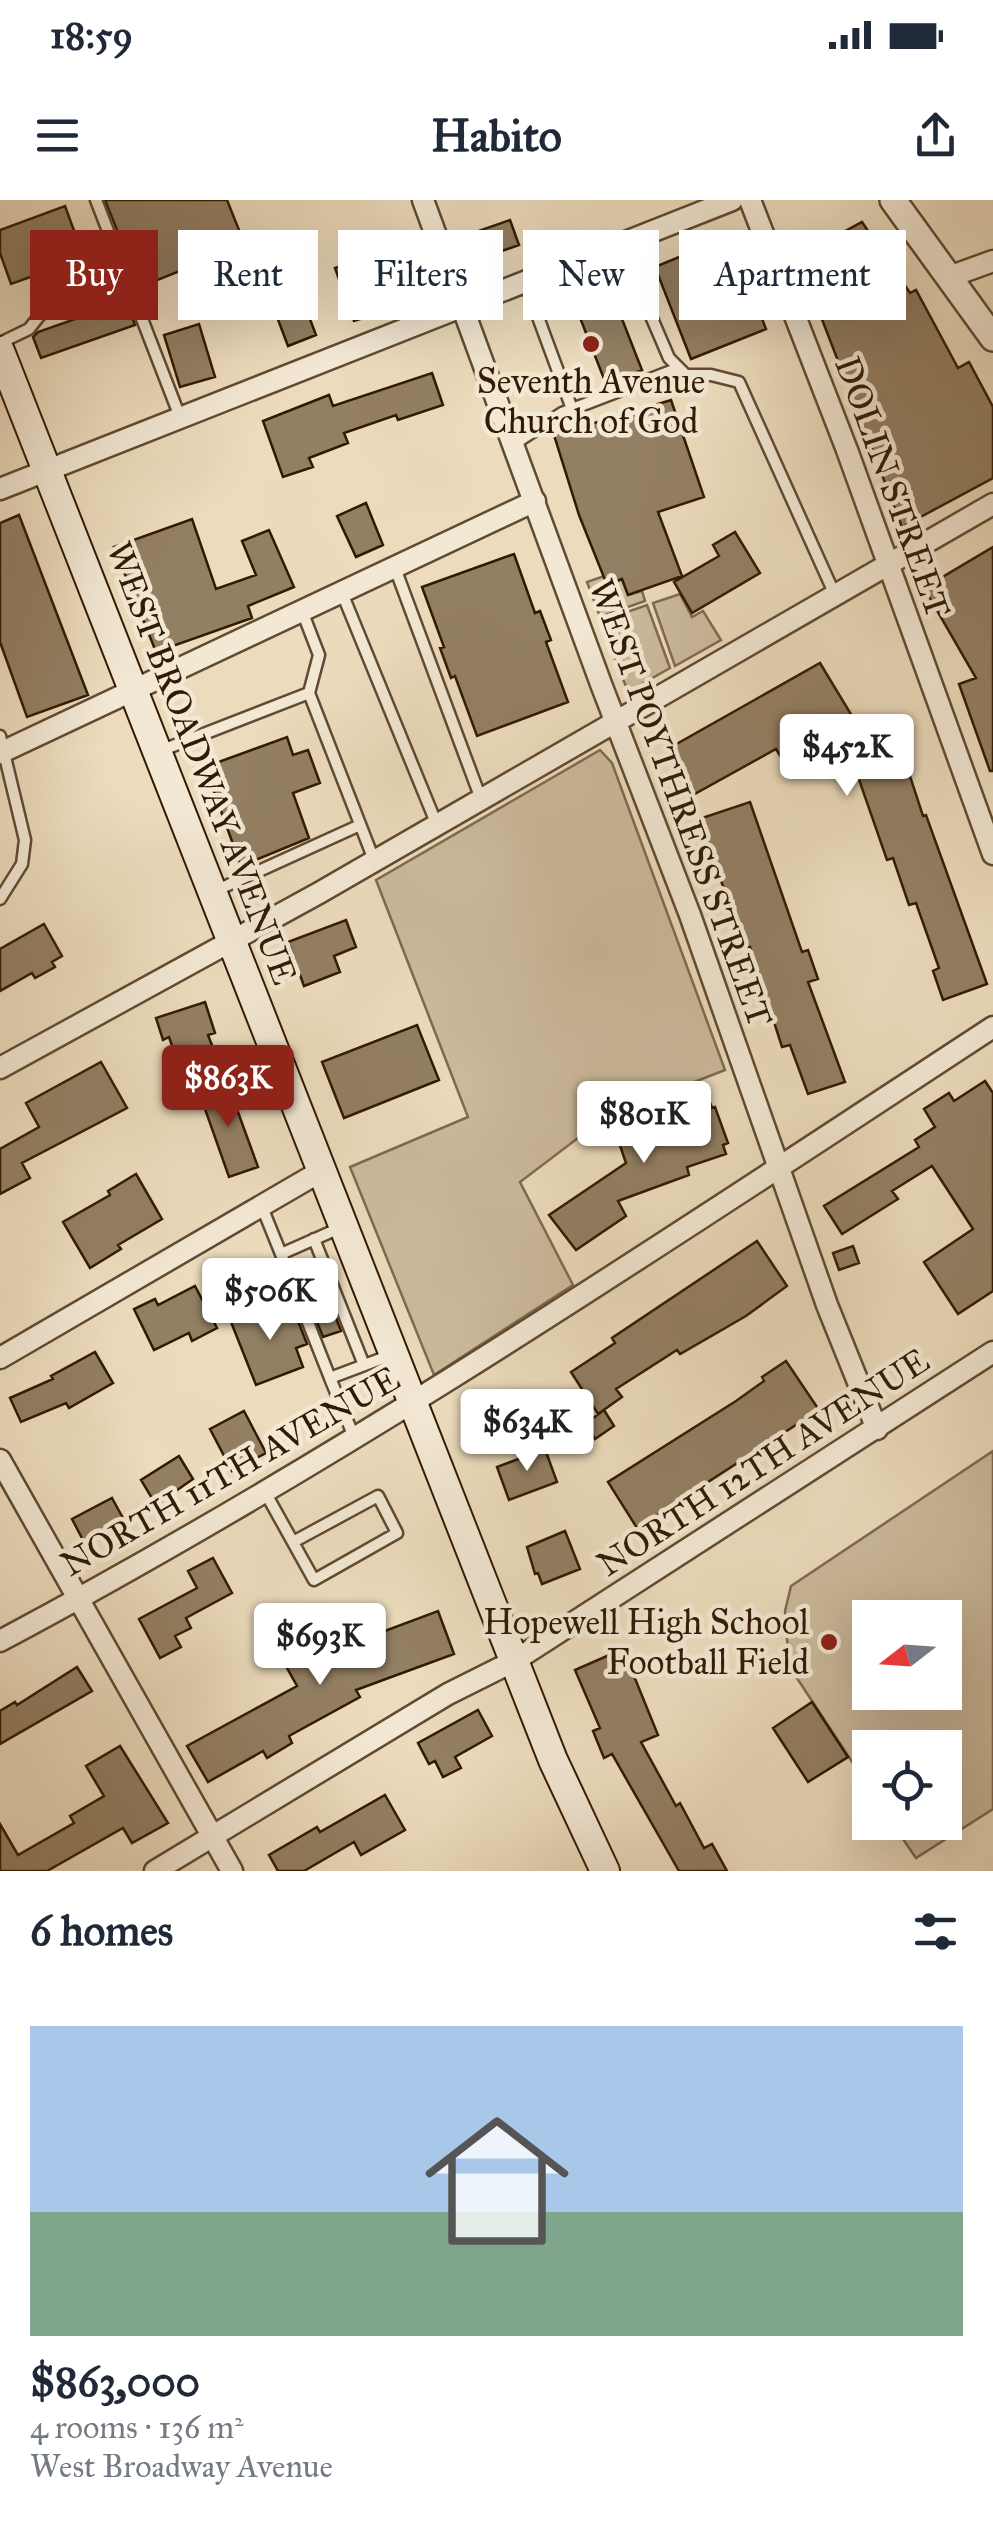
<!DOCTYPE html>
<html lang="en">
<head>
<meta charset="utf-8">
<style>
  body { margin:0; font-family:"IM FELL Great Primer",serif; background:#f2f2f3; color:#1f2937; height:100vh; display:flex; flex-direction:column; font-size:38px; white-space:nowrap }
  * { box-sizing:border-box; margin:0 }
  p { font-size:32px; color:#747a83 }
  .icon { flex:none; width:55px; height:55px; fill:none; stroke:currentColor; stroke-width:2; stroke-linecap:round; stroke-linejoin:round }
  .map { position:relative; height:1671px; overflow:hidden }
  .drawer { display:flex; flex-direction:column; background:#fff; flex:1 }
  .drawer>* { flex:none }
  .guide { position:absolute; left:30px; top:30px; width:935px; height:90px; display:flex; gap:20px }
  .needle { width:65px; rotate:253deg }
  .controls { position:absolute; left:852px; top:1400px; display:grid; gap:20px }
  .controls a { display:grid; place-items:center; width:110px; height:110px; border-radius:0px; background:#fff; box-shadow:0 10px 40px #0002; font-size:50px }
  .price { position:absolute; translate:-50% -85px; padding:0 22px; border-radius:10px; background:#fff; color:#222; font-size:32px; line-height:65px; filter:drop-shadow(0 2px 5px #0008) }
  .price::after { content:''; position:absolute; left:50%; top:60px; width:30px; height:22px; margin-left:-15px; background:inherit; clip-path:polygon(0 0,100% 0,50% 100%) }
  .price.on { background:#8f2418; color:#fff }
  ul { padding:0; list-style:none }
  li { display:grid; align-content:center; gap:20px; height:530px; padding:0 30px }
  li+li { border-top:2px solid #e0e1e3 }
  li span { display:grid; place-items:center; height:310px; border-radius:0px; color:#555 }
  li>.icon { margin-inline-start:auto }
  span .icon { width:180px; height:180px; fill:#fffc; stroke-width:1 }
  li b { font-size:42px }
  h2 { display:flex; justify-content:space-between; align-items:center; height:120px; padding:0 30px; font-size:42px }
  .pill { padding:0 35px; border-radius:0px; background:#fff; box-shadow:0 10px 40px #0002; font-size:35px; line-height:90px }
  .pill.on { background:#8f2418; color:#fff }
  .status { display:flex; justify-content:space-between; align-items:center; height:70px; padding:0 50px; background:#fff; direction:ltr }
  .status svg { height:28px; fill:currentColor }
  header { display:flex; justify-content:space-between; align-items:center; height:130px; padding:0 30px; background:#fff; font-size:45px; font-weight:800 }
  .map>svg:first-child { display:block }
  .green { fill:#ccbb9d; stroke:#7f6a50; stroke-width:2.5; fill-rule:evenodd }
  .building { fill:#937f63; stroke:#321a02; stroke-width:2.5 }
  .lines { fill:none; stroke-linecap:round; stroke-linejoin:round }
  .service-casing { stroke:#604a31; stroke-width:15 }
  .minor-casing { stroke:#604a31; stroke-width:25 }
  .tertiary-casing { stroke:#604a31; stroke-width:30 }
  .secondary-casing { stroke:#321a02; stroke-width:32 }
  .service { stroke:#f3e8d4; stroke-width:10 }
  .minor { stroke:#f3e8d4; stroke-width:20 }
  .tertiary { stroke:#f3e8d4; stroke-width:25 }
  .secondary { stroke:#f3e8d4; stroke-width:28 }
  .poi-dot { fill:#8f2418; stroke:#f3e8d4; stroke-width:4 }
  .labels { text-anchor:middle; stroke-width:9; stroke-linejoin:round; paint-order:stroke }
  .poi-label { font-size:35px; fill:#321a02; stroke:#f3e8d4 }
  .street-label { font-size:35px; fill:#321a02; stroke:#f3e8d4 }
</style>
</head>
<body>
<div class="status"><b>18:59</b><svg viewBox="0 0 49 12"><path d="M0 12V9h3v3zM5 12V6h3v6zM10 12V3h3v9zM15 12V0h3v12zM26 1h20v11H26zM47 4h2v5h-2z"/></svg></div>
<header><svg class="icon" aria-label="menu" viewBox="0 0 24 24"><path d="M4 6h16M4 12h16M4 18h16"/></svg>Habito<svg class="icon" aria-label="share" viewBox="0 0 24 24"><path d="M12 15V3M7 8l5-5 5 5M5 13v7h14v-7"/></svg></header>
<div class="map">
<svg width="993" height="1671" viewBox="0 0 993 1671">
  <rect width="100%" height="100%" fill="#ecdcbd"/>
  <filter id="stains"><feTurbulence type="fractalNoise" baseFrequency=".002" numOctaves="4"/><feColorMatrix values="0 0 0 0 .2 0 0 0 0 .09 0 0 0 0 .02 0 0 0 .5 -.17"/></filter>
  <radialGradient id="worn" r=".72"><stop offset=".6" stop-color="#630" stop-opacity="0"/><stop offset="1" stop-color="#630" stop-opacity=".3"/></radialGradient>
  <path class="green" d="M604 376 607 385 622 379 628 395 642 391 645 401 600 417 587 382Z
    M680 394 692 417 703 411 721 440 675 466 653 403Z
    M647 405 670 468 628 492 601 421Z
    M600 550 612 563 725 870 607 916 520 982 573 1085 434 1175 350 967 468 917 376 680Z
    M993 1251V1609L916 1658 892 1623 945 1622V1548H870V1589L789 1466 785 1411 791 1386ZM870 1418H945V1492H870Z"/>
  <path class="building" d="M105 0H227L245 45 140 87Z
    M65 6 84 58 11 84 0 53V30Z
    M510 20 519 45 479 59 470 34Z
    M862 22 910 93 916 90 958 168 969 162 993 207V278L902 327 798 57Z
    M730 36 766 129 691 159 655 67Z
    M361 59 380 113 354 121 335 68Z
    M299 90 316 135 288 146 271 101Z
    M611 91 642 170 606 184 575 105Z
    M126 101 135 125 41 158 33 137 38 132Z
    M199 124 215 177 180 187 164 135Z
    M432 173 443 205 398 220 396 215 344 233 348 243 309 258 313 267 283 277 263 221 329 195 333 206Z
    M671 200 704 297 658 312 682 376 628 395 622 379 607 385 579 315 554 235Z
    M366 303 383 345 356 357 337 316Z
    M19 315 88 495 27 517 0 442V323Z
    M192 319 216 389 256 375 242 341 269 330 294 387 248 406 252 418 156 452 114 347Z
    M735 332 760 373 692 413 674 382 719 356 713 345Z
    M993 347V571H990L959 484 976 478 924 388Z
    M514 354 535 413 540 411 551 440 546 442 568 502 477 536 455 476 451 478 440 448 444 447 422 387Z
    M820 463 861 531 892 521 923 616 926 615 987 784 943 800 933 771 939 768 916 703 909 705 893 658 887 660 840 525 781 557 776 549 691 596 666 550Z
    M287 537 293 555 308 550 320 583 293 593 309 638 241 666 205 567Z
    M750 602 802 752 808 750 818 779 808 782 845 882 808 894 790 845 782 847 750 747 745 748 699 619Z
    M346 720 356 747 334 756 340 772 304 786 288 742Z
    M44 724 62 756 52 762 55 767 35 778 32 773 0 791V749Z
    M205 802 215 833 208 835 213 848 177 860 169 837 163 840 156 818Z
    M417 825 439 880 344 918 322 862Z
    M101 862 127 908 22 963 30 978 0 994V949L39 927 26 903Z
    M985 881 993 893V1091L958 1114 924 1062 973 1029 932 966 892 991 898 999 842 1034 824 1006 919 947 915 940 935 927 924 909 949 893 954 901Z
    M227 882 258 967 229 977 199 892Z
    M709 900 712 908 715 907 728 943 723 945 726 954 687 967 689 975 618 1001 626 1016 576 1050 549 1015 626 963 613 925 666 907 668 914Z
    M136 974 162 1019 118 1045 121 1049 90 1068 63 1022 110 995 108 991Z
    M757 1041 787 1086 746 1116 680 1154 677 1150 616 1189 622 1197 598 1214 571 1172 615 1143 612 1138Z
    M853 1046 859 1063 839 1070 833 1053Z
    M195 1086 217 1128 192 1141 189 1133 154 1150 134 1109 155 1099 158 1105Z
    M327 1095 341 1131 323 1137 309 1102Z
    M279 1104 282 1112 293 1108 307 1144 296 1148 303 1167 256 1185 231 1122Z
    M95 1152 113 1183 69 1208 66 1203 21 1222 10 1198 53 1179 51 1176Z
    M786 1161 819 1210 637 1328 608 1282 736 1201 764 1181 762 1177Z
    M604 1210 614 1226 595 1239 585 1224Z
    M244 1211 266 1253 232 1271 210 1229Z
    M545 1249 557 1282 509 1300 497 1267Z
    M179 1256 193 1279 156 1305 141 1280Z
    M112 1298 124 1320 84 1342 72 1319Z
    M565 1331 580 1369 542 1384 538 1373 535 1374 527 1347Z
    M213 1358 232 1393 186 1418 191 1428 175 1436 181 1447 160 1458 139 1419 197 1388 188 1371Z
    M438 1411 454 1454 356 1490 360 1497 289 1536 292 1543 267 1558 263 1551 208 1582 187 1546 297 1486 277 1450 321 1426 334 1450Z
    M623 1449 658 1535 641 1542 676 1606 680 1603 704 1648 712 1644 727 1671H679L612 1554 604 1558 593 1531 600 1528 575 1470Z
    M77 1467 92 1491 0 1544V1511L15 1502 17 1505Z
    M812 1502 848 1557 808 1582 773 1528Z
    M478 1510 492 1536 455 1557 461 1568 443 1577 435 1561 429 1564 418 1543Z
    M120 1546 168 1623 132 1643 123 1628 47 1671H0V1624L18 1655 74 1623 70 1616 104 1596 86 1566Z
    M385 1595 405 1630 361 1655 354 1642 304 1671H278L269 1655 317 1627 320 1632Z"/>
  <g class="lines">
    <defs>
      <path id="service" d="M96 0 180 217
        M620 44 669 158 686 175H711L739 182 835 395
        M525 82 572 209
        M0 143 29 129 51 101 124 71
        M514 244 562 213 679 168
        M395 368 481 599
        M342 393 437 625
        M302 411 319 455 309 493 374 660
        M0 536 25 640 22 664 0 699
        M160 551 309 493
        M215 691 360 625
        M262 1007 281 1054 342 1027
        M314 1039 364 1165
        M281 1054 330 1178
        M354 1237 330 1178 391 1155
        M265 1292 314 1380 397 1333 378 1296 293 1342"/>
      <path id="minor" d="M423 0 601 484 690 715 827 1105 877 1229
        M750 0 847 250 993 654
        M949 77 993 61
        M0 289 732 0
        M0 553 535 301
        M0 868 319 693 993 304
        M0 1158 323 970
        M0 1260 232 1671
        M0 1441C344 1258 668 1040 993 827
        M155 1671 448 1494 514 1461 993 1152"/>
      <path id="tertiary" d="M893 0 993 138"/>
      <path id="secondary" d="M0 151 553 1560 605 1671"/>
    </defs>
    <use href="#service" class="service-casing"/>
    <use href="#minor" class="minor-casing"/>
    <use href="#tertiary" class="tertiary-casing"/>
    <use href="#secondary" class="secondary-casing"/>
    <use href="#service" class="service"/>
    <use href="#minor" class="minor"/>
    <use href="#tertiary" class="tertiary"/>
    <use href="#secondary" class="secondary"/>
  </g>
  <g class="poi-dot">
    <circle cx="591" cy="144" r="10"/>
    <circle cx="829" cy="1442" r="10"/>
  </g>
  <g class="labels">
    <g class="poi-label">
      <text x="591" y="193">Seventh Avenue<tspan x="591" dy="40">Church of God</tspan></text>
      <text x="809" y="1434" text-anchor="end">Hopewell High School<tspan x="809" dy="40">Football Field</tspan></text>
    </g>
    <g class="street-label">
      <text transform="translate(893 287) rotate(70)" y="12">DOLIN STREET</text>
      <text transform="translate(202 563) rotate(69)" y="12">WEST BROADWAY AVENUE</text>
      <text transform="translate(681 603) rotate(70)" y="12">WEST POYTHRESS STREET</text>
      <text transform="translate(763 1262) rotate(-33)" y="12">NORTH 12TH AVENUE</text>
      <text transform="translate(230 1271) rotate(-30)" y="12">NORTH 11TH AVENUE</text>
    </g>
  </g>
  <rect width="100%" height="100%" filter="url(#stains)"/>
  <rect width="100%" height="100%" fill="url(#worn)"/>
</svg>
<div class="controls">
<a><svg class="needle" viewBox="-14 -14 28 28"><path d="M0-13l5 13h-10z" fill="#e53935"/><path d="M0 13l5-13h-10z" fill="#747a83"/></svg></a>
<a><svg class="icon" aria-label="locate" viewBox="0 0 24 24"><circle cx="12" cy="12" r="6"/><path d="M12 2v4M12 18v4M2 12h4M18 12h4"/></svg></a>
</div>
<b class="price" style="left:847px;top:599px">$452K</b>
<b class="price on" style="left:228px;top:930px">$863K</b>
<b class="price" style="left:644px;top:966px">$801K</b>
<b class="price" style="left:270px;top:1143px">$506K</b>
<b class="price" style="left:527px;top:1274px">$634K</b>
<b class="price" style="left:320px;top:1488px">$693K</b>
<div class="guide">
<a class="pill on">Buy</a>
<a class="pill">Rent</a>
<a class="pill">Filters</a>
<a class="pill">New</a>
<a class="pill">Apartment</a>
</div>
</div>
<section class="drawer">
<h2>6 homes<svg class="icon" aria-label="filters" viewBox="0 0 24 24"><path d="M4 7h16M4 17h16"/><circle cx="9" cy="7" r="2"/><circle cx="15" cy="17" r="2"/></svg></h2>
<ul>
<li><span style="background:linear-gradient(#a9c7e8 60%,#7fa58c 0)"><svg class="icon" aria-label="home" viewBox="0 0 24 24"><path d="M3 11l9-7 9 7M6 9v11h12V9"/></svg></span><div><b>$863,000</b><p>4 rooms · 136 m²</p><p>West Broadway Avenue</p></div></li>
</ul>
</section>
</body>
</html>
